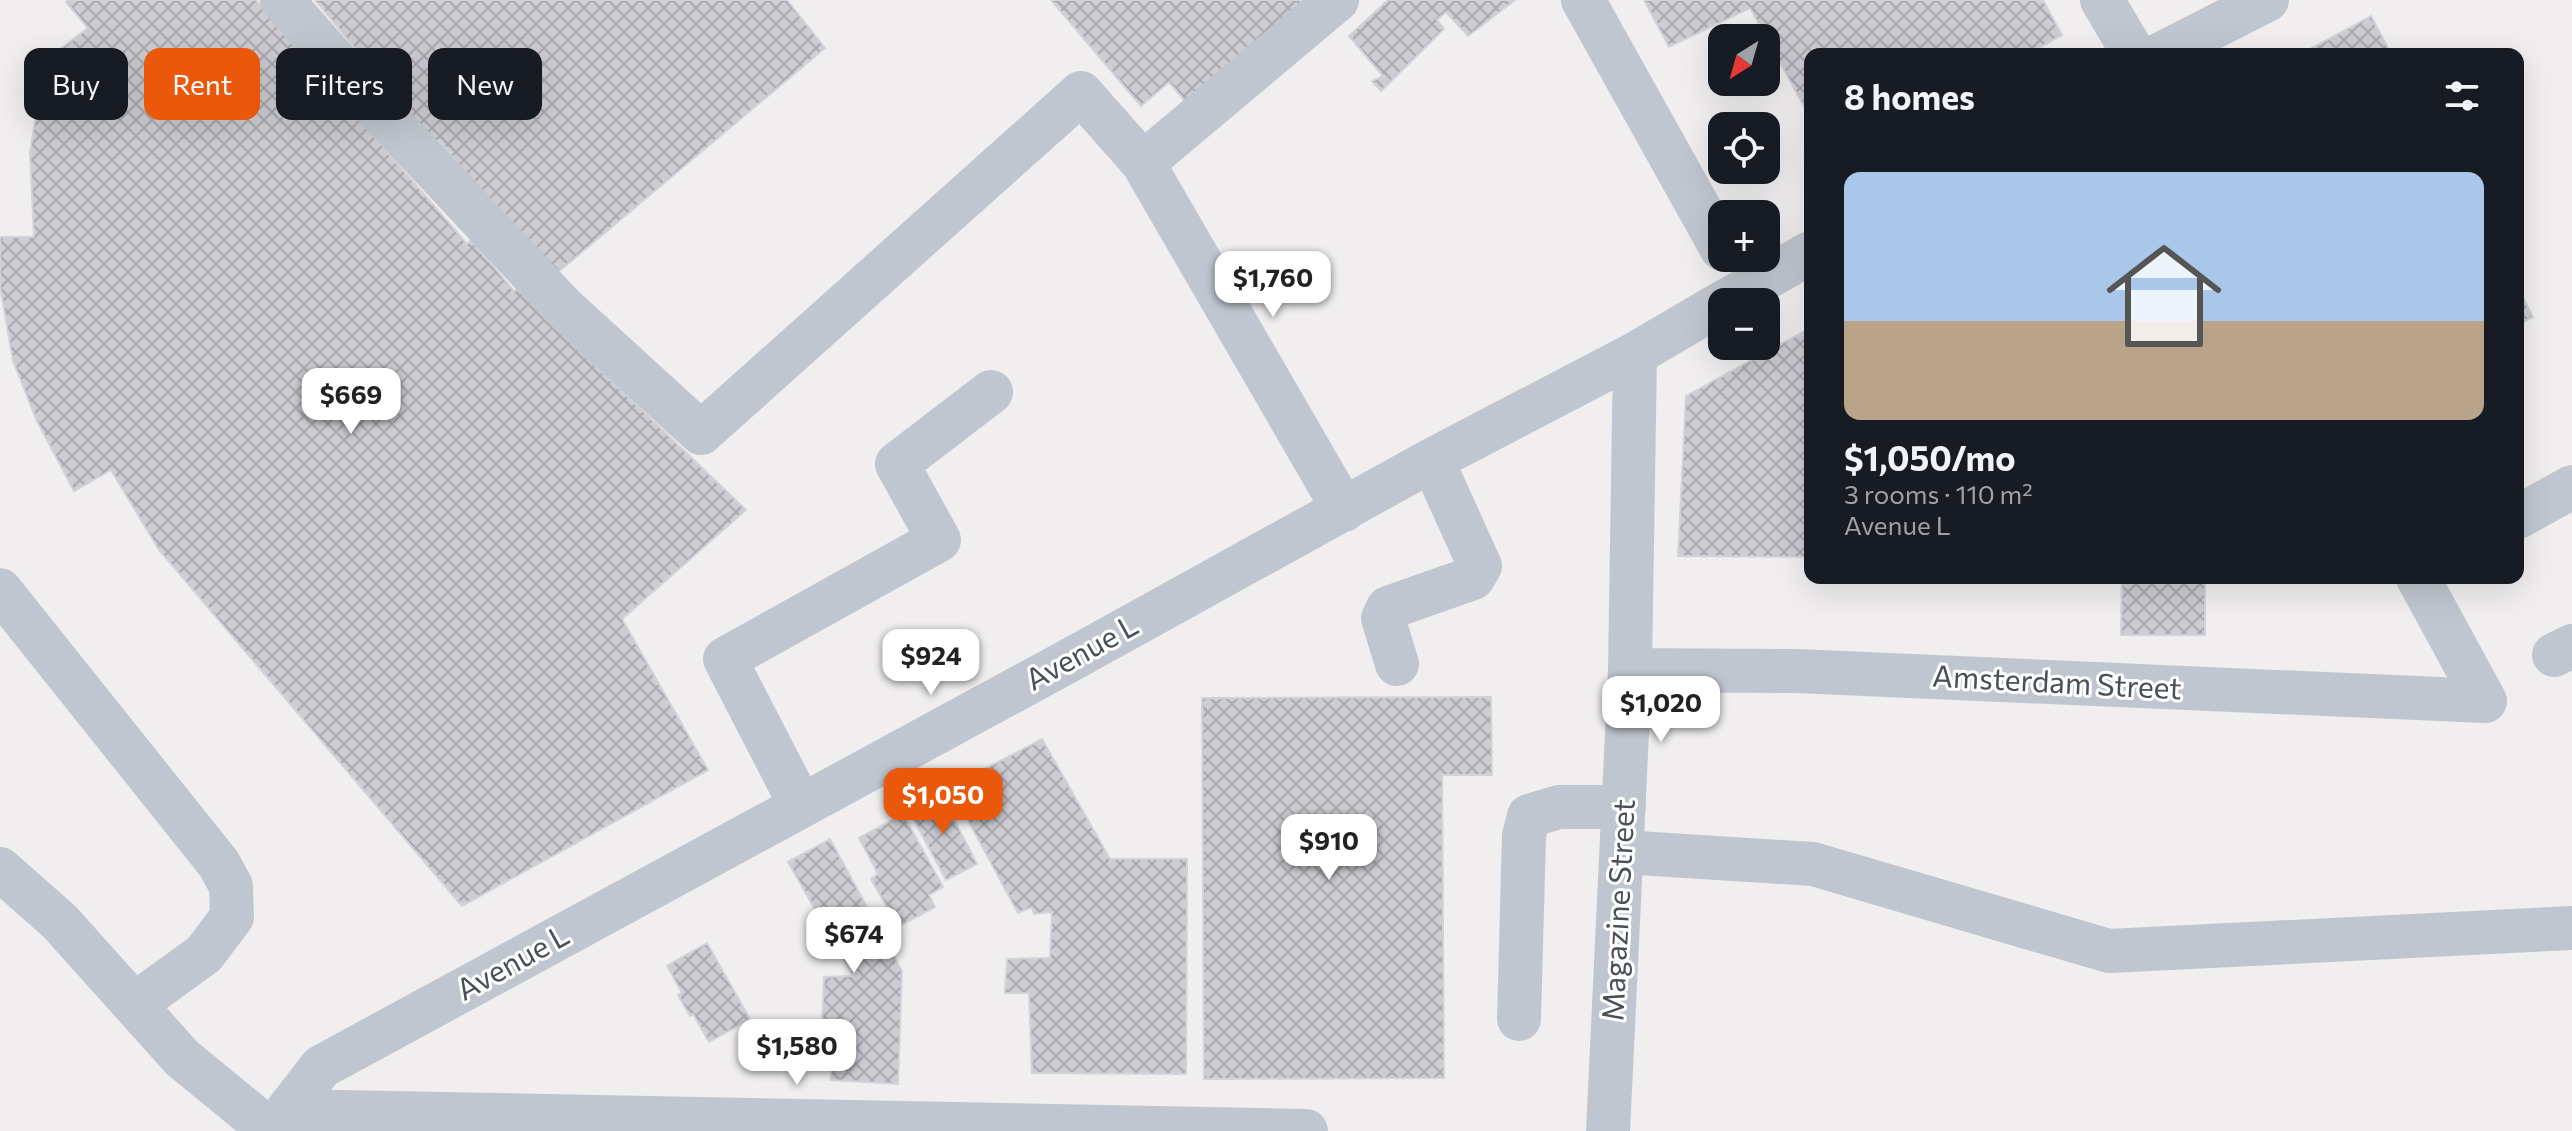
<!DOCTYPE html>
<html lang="en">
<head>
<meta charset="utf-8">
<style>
  body { margin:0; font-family:Commissioner,sans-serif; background:#242831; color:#f1f3f6; height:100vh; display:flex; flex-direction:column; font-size:30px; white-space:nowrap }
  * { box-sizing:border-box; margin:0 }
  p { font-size:26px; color:#9ea1a6 }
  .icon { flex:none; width:44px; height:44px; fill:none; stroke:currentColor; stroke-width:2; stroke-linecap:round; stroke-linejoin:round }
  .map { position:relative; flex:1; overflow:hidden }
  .panel { position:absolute; left:1804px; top:48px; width:720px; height:536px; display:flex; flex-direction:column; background:#171b24; border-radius:16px; box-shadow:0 8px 32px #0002 }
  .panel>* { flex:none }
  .guide { position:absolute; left:24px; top:48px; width:760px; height:72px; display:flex; gap:16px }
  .needle { width:52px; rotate:217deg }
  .tools { position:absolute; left:1708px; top:24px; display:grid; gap:16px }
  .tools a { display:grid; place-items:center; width:72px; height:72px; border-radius:16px; background:#171b24; box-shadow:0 8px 32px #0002; font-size:40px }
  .price { position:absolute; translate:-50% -68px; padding:0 18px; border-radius:16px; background:#fff; color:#222; font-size:26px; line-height:52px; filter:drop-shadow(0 2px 4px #0008) }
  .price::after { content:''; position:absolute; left:50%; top:48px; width:24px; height:18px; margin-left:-12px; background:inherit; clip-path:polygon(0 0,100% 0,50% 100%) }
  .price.selected { background:#ea580c; color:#fff }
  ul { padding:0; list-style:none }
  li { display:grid; align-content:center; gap:16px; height:424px; padding:0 40px }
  li span { display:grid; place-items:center; height:248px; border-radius:16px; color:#555 }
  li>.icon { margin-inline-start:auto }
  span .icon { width:144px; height:144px; fill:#fffc; stroke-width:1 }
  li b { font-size:34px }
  h2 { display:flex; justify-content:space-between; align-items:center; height:96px; padding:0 40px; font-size:34px }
  .pill { padding:0 28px; border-radius:16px; background:#171b24; box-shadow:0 8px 32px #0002; font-size:28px; line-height:72px }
  .pill.selected { background:#ea580c; color:#fff }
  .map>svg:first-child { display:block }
  .building { fill:url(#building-cross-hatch); stroke:#d2d3d9; stroke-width:2 }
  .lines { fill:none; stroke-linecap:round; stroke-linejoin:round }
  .minor { stroke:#c0c6cf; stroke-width:44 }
  .labels { text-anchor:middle; stroke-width:6; stroke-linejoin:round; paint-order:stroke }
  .street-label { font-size:30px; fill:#484f59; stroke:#fff }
</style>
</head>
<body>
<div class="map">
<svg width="2572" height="1131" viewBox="0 0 2572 1131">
  <defs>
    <pattern id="building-cross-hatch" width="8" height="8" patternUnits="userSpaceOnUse" patternTransform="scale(2)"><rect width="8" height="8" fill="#ccccd2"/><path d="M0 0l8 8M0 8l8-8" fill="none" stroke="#a8a8ad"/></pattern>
  </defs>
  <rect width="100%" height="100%" fill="#f0eeee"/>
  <path class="building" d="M68 0H256L467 244 471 240 514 291 522 287 576 347 746 510 622 619 708 770 462 906 159 550 111 470 74 491 37 421 13 361 0 286V237H34L30 153 44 61 88 28 66 2Z
    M315 0H787L825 48 551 278 439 140 433 143Z
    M1051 0H1316L1191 108 1169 82 1141 106Z
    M1388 0H1515L1468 36 1446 12 1437 20 1444 29 1381 91 1372 81 1383 76 1349 36Z
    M1644 0H2043L2062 35 2028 54H1810V117L1750 8 1669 47Z
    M2371 16 2388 48 2377 54H2301Z
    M2518 288 2533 317 2518 325Z
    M1810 328V557L1678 556 1686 396Z
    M2122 578H2205V635H2121Z
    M1491 697 1492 775H1442L1444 1078 1204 1079 1202 698Z
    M1042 739 1110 859H1187L1186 1074 1032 1073 1029 993H1005L1007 959 1050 958 1052 912 1034 914 1032 907 1018 913 950 787Z
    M940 792 977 864 946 880 908 809Z
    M903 814 943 887 929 895 935 907 898 927 871 879 878 874 859 838Z
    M830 839 902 971 898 1084 831 1080 832 1048 821 1049 824 977 853 976 788 862Z
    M707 943 750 1019 709 1042 693 1014 690 1016 678 995 682 993 667 966Z"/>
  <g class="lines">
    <path class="minor" d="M282 0 372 103 563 307 701 433 1081 93 1143 163 1344 510
      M1583 0 1722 249
      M2102 0 2134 54
      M2161 54 2267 0
      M1143 163 1337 0
      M1724 302 1810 253
      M2518 517 2572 487
      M2418 578 2485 701
      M0 590 219 864 231 886 232 917 204 954 135 1004
      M2554 655 2572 646
      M1397 664 1383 618 1388 608 1473 578 1480 566 1432 460
      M1630 670 1796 671 2485 701
      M801 806 725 659 939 540 897 464 991 392
      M1622 852 1813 864 2109 951 2572 928
      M0 869 60 922 182 1058 271 1131
      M1519 1019 1524 836 1529 816 1559 807H1624
      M287 1111 1306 1131
      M279 1131 287 1111 321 1067 1072 659 1432 460 1635 354 1722 303
      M1608 1131 1630 670 1635 354"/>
  </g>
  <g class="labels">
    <g class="street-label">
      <text transform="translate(1082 653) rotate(-29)" y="10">Avenue L</text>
      <text transform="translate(2057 683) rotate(3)" y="10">Amsterdam Street</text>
      <text transform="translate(1619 910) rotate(-87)" y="10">Magazine Street</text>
      <text transform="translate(513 963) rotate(-29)" y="10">Avenue L</text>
    </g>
  </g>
</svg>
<div class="tools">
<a><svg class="needle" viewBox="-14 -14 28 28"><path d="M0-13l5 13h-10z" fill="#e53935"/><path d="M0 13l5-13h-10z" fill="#9ea1a6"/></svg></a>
<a><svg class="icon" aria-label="locate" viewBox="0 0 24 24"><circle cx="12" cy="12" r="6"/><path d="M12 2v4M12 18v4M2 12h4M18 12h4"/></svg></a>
<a>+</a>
<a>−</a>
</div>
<b class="price" style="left:1273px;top:319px">$1,760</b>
<b class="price" style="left:351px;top:436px">$669</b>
<b class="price" style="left:931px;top:697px">$924</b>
<b class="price" style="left:1661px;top:744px">$1,020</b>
<b class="price selected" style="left:943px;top:836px">$1,050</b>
<b class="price" style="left:1329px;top:882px">$910</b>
<b class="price" style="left:854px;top:975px">$674</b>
<b class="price" style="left:797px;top:1087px">$1,580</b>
<div class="guide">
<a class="pill">Buy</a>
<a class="pill selected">Rent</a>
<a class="pill">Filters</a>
<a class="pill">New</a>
</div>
<section class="panel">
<h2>8 homes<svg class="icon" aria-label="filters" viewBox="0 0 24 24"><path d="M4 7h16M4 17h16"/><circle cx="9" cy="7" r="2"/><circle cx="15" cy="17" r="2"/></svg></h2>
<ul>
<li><span style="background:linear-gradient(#a9c7e8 60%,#b9a48a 0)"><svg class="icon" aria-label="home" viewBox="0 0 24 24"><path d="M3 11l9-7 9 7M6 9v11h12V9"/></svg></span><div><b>$1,050/mo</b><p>3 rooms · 110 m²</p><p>Avenue L</p></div></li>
</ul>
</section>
</div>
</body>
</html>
